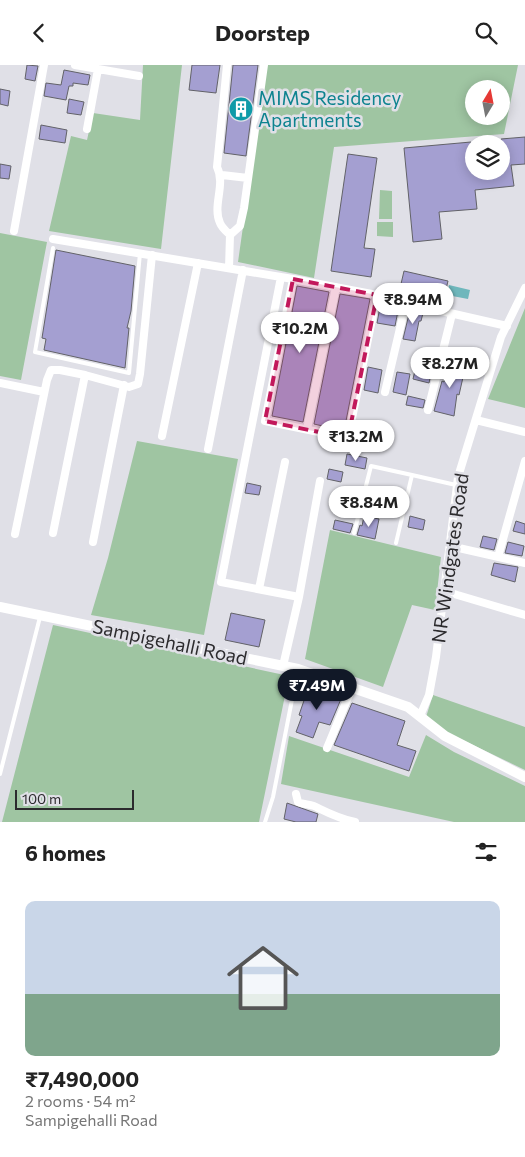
<!DOCTYPE html>
<html lang="en">
<head>
<meta charset="utf-8">
<style>
  body { margin:0; font-family:Commissioner,sans-serif; background:#f6f6f6; color:#222; height:100vh; display:flex; flex-direction:column; font-size:19px; white-space:nowrap }
  * { box-sizing:border-box; margin:0 }
  p { font-size:16px; color:#767676 }
  .icon { flex:none; width:28px; height:28px; fill:none; stroke:currentColor; stroke-width:2; stroke-linecap:round; stroke-linejoin:round }
  .map { position:relative; height:757px; overflow:hidden }
  .sheet { display:flex; flex-direction:column; background:#fff; flex:1 }
  .sheet>* { flex:none }
  .needle { width:32px; rotate:10deg }
  .buttons { position:absolute; left:465px; top:15px; display:grid; gap:10px }
  .buttons a { display:grid; place-items:center; width:45px; height:45px; border-radius:50%; background:#fff; box-shadow:0 2px 12px #0003; font-size:25px }
  .scale { position:absolute; left:15px; bottom:12px; width:119px; box-sizing:border-box; padding-left:5px; border:2px solid #2c2b2e; border-top:0; font-size:14px; line-height:18px; white-space:nowrap; color:#2c2b2e; -webkit-text-stroke:4px #e0e0e7; paint-order:stroke }
  .price { position:absolute; translate:-50% -42px; padding:0 11px; border-radius:18px; background:#fff; color:#222; font-size:16px; line-height:32px; filter:drop-shadow(0 1px 2px #0008) }
  .price::after { content:''; position:absolute; left:50%; top:30px; width:15px; height:11px; margin-left:-8px; background:inherit; clip-path:polygon(0 0,100% 0,50% 100%) }
  .price.selected { background:#111827; color:#fff }
  ul { padding:0; list-style:none }
  li { display:grid; align-content:center; gap:10px; height:265px; padding:0 25px }
  li span { display:grid; place-items:center; height:155px; border-radius:10px; color:#555 }
  li>.icon { margin-inline-start:auto }
  span .icon { width:90px; height:90px; fill:#fffc; stroke-width:1 }
  li b { font-size:21px }
  h2 { display:flex; justify-content:space-between; align-items:center; height:60px; padding:0 25px; font-size:21px }
  header { display:flex; justify-content:space-between; align-items:center; height:65px; padding:0 25px; background:#fff; font-size:22px; font-weight:700 }
  .map>svg:first-child { display:block }
  .green { fill:#9fc5a2; fill-rule:evenodd }
  .water { fill:#6fb7bc }
  .building { fill:#a49fd1; stroke:#626268 }
  .lines { fill:none; stroke-linecap:round; stroke-linejoin:round }
  .service { stroke:#fff; stroke-width:4 }
  .minor { stroke:#fff; stroke-width:8 }
  .tertiary { stroke:#fff; stroke-width:10 }
  .marked { fill:#c2185b; fill-opacity:0.2; stroke:#c2185b; stroke-width:4; stroke-dasharray:10 6; stroke-linejoin:round }
  .labels { text-anchor:middle; stroke-width:5; stroke-linejoin:round; paint-order:stroke }
  .culture-label { font-size:19px; fill:#0d838f; stroke:#e0e0e7; text-anchor:start }
  .street-label { font-size:19px; fill:#2c2b2e; stroke:#e0e0e7 }
</style>
</head>
<body>
<header><svg class="icon" aria-label="back" viewBox="0 0 24 24"><path d="M15 5l-7 7 7 7"/></svg>Doorstep<svg class="icon" aria-label="search" viewBox="0 0 24 24"><circle cx="10" cy="10" r="6"/><path d="M15 15l6 6"/></svg></header>
<div class="map">
<svg width="525" height="757" viewBox="0 0 525 757">
  <rect width="100%" height="100%" fill="#e0e0e7"/>
  <path class="green" d="M143 0H182L161 184 49 166 71 71 87 75 93 48 140 55Z
    M266 0H518L504 69 334 82 314 213 238 197ZM474 24H501V51H474Z
    M380 125 392 126V154H379Z
    M377 157H393V172L377 171Z
    M0 168 47 177 21 315 0 311Z
    M525 243V343L488 334Z
    M137 376 238 394 204 570 91 550 108 493Z
    M330 465 441 492 435 545 412 540 383 622 305 594Z
    M53 560 289 611 259 757H2Z
    M433 630 525 662V705L448 668 426 652Z
    M426 670 454 687 525 721V757H454L281 719 289 671 409 712Z"/>
  <path class="water" d="M449 220 470 225 468 234 447 230Z"/>
  <path class="building" d="M27 0 38 1 35 16 25 14Z
    M192 0H220L216 28 189 25Z
    M233 0H258L246 91 224 88Z
    M64 5 90 10 88 20 73 18V21H69L66 35 44 31 46 18 61 20Z
    M0 24 10 26 8 41 0 39Z
    M69 34 84 37 81 50 67 48Z
    M41 60 67 65 65 78 39 74Z
    M525 72V99L511 100 514 121 475 125 477 144 439 147 442 174 413 177 404 83 471 77 474 106H501V74Z
    M348 89 377 93 364 183 375 184 371 212 331 206Z
    M0 99 11 101 9 114 0 113Z
    M56 185 135 201 131 246 127 263H129L125 303 44 285 46 274 42 273Z
    M404 206 448 216 445 228 401 219Z
    M297 221 329 227 303 357 272 351Z
    M340 229 370 234 344 366 314 359Z
    M380 242 398 246 395 261 377 258Z
    M410 245 423 248 421 256H419L415 276 403 274Z
    M418 293 434 296 429 318 413 314Z
    M449 296 466 299 459 330 457 329 454 351 434 346 442 316 444 317Z
    M368 302 382 305 378 328 364 325Z
    M397 307 410 309 406 330 393 327Z
    M408 331 425 335 423 343 406 340Z
    M347 389 367 393 365 404 345 400Z
    M329 404 343 407 341 417 327 414Z
    M247 418 261 421 259 430 245 428Z
    M364 451 379 454 375 474 357 470 360 460 362 461Z
    M410 451 425 455 423 465 408 462Z
    M335 455 353 459 350 468 333 464Z
    M516 456 525 459V469L513 466Z
    M483 471 497 474 494 485 480 482Z
    M508 477 524 481 522 491 505 488Z
    M494 498 518 502 515 517 491 510Z
    M231 548 265 555 259 582 225 575Z
    M309 621 338 631V633L341 634 330 660 319 657 313 673 296 667 302 651 299 650Z
    M352 638 405 656 397 680 416 686 409 706 334 680Z
    M287 738 318 749 316 757H296L284 754Z"/>
  <g class="lines">
    <path class="service" d="M53 183 35 287 129 308 140 188
      M376 234 400 239
      M354 468 371 401 412 410
      M396 478 412 410 456 420
      M0 709 40 552
      M265 757 273 732 298 604"/>
    <path class="minor" d="M75 0 139 11
      M227 0 217 102C226 120 212 140 220 158 222 163 227 167 230 170
      M87 64 98 4
      M222 110 248 113
      M14 166 44 0
      M53 174 293 214 377 230 348 373 265 356 293 214
      M229 203 230 170 240 161 244 143 264 0
      M281 212 221 517 299 532
      M0 318 44 327
      M385 327 406 238 507 261
      M428 345 452 249
      M476 355 525 367
      M307 364 336 222
      M162 371 198 198
      M208 384 243 205
      M53 468 85 310
      M15 469 47 315 51 305H60L85 310 129 322 138 319 140 309 152 190
      M93 477 124 320
      M450 481 525 498
      M498 492 525 396
      M259 524 285 397
      M444 526 525 550
      M283 601 299 532 320 416
      M420 651 429 630 436 592 458 412 501 272 525 223
      M327 683 352 623
      M296 729 298 737C304 740 312 739 318 743 330 749 341 754 355 757"/>
    <path class="tertiary" d="M0 542 298 604 408 642 445 671 525 712"/>
  </g>
  <path class="marked" d="M293 214 377 230 348 373 265 356Z"/>
  <defs>
    <symbol id="building-disc" viewBox="-11 -11 22 22"><circle r="9.5" fill="#0f9aa8" stroke="#e0e0e7"/><path d="M-4-6H4V6H1V3H-1V6H-4ZM-2.5-4.3h1.7v1.8h-1.7ZM.8-4.3h1.7v1.8H.8ZM-2.5-1h1.7V.8h-1.7ZM.8-1h1.7V.8H.8Z" fill="#fff"/></symbol>
  </defs>
  <g fill-rule="evenodd">
    <use href="#building-disc" x="227" y="30" width="28" height="28"/>
  </g>
  <g class="labels">
    <g class="culture-label">
      <text x="258" y="40">MIMS Residency<tspan x="258" dy="22">Apartments</tspan></text>
    </g>
    <g class="street-label">
      <text transform="translate(450 493) rotate(-82)" y="7">NR Windgates Road</text>
      <text transform="translate(170 577) rotate(12)" y="7">Sampigehalli Road</text>
    </g>
  </g>
</svg>
<div class="buttons">
<a><svg class="needle" viewBox="-14 -14 28 28"><path d="M0-13l5 13h-10z" fill="#e53935"/><path d="M0 13l5-13h-10z" fill="#767676"/></svg></a>
<a><svg class="icon" aria-label="layers" viewBox="0 0 24 24"><path d="M12 4l9 5-9 5-9-5zM3 14l9 5 9-5"/></svg></a>
</div>
<div class="scale">100 m</div>
<b class="price" style="left:413px;top:260px">₹8.94M</b>
<b class="price" style="left:300px;top:289px">₹10.2M</b>
<b class="price" style="left:450px;top:324px">₹8.27M</b>
<b class="price" style="left:356px;top:397px">₹13.2M</b>
<b class="price" style="left:369px;top:463px">₹8.84M</b>
<b class="price selected" style="left:317px;top:646px">₹7.49M</b>
</div>
<section class="sheet">
<h2>6 homes<svg class="icon" aria-label="filters" viewBox="0 0 24 24"><path d="M4 7h16M4 17h16"/><circle cx="9" cy="7" r="2"/><circle cx="15" cy="17" r="2"/></svg></h2>
<ul>
<li><span style="background:linear-gradient(#c9d6e8 60%,#7fa58c 0)"><svg class="icon" aria-label="home" viewBox="0 0 24 24"><path d="M3 11l9-7 9 7M6 9v11h12V9"/></svg></span><div><b>₹7,490,000</b><p>2 rooms · 54 m²</p><p>Sampigehalli Road</p></div></li>
</ul>
</section>
</body>
</html>
